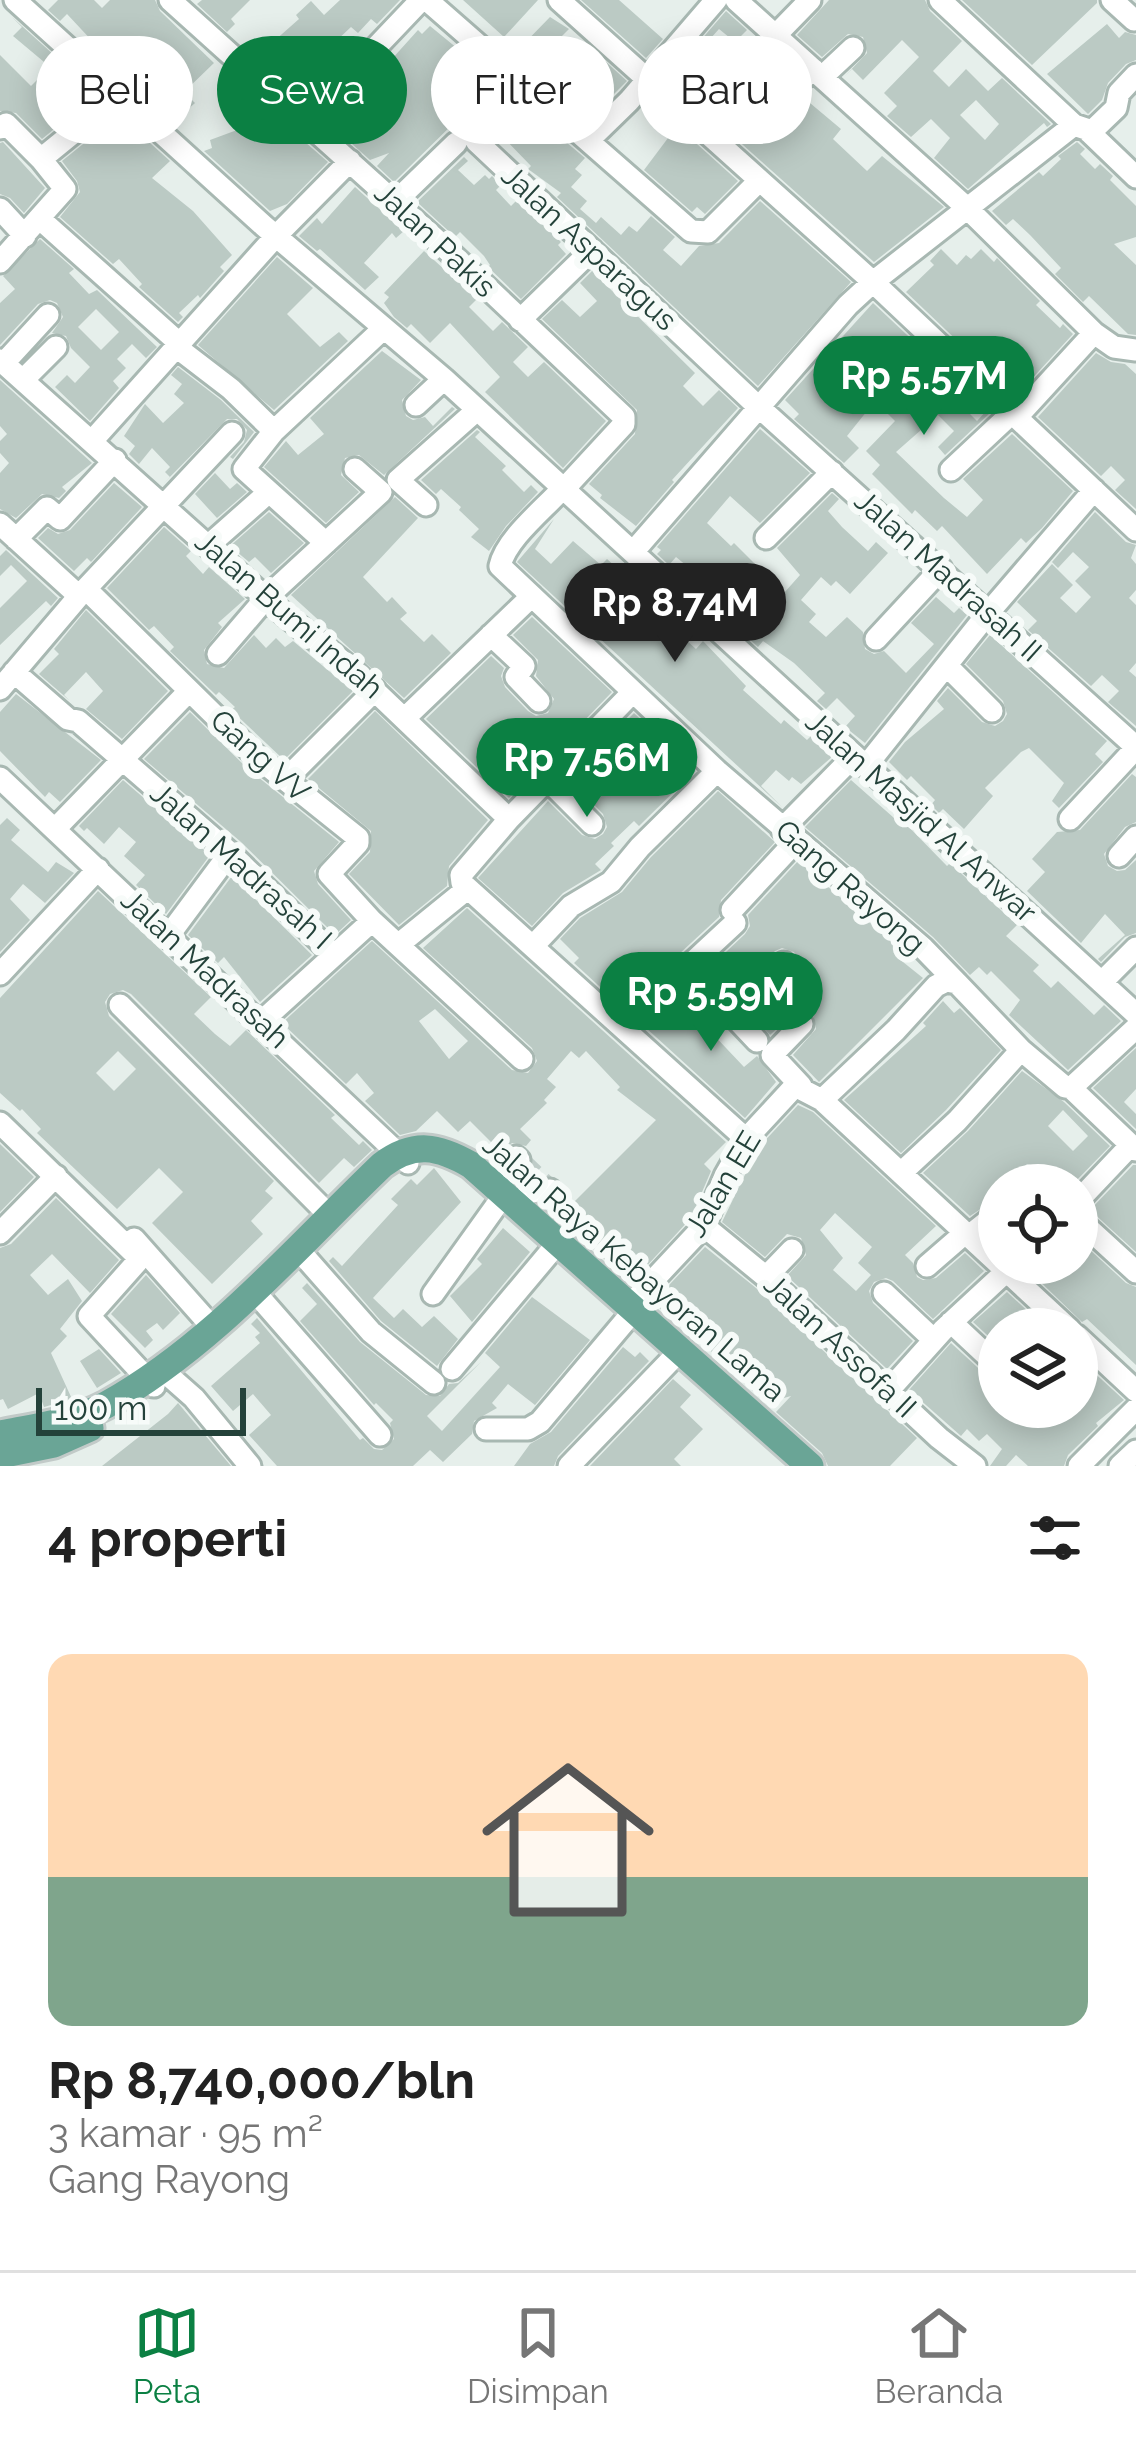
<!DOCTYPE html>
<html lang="id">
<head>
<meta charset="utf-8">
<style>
  body { margin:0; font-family:Raleway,sans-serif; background:#f6f6f6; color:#222; height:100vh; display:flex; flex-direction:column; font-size:45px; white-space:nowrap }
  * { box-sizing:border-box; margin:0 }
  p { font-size:39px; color:#767676 }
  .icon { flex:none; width:66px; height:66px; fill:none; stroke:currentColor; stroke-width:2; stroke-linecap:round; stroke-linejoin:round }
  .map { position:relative; height:1466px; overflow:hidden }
  .drawer { display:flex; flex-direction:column; background:#fff; flex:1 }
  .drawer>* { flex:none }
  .banner { position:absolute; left:36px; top:36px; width:1065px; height:108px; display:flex; gap:24px }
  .tools { position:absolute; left:978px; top:1164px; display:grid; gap:24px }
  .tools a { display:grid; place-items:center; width:120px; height:120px; border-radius:50%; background:#fff; box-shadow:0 6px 30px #0003; font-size:60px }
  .scale { position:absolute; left:36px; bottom:30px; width:210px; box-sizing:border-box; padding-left:12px; border:6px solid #24423a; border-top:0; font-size:33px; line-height:42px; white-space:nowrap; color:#24423a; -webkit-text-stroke:9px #f7fbf9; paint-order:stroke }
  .price { position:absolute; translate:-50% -102px; padding:0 27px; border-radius:42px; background:#0b8043; color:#fff; font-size:39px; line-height:78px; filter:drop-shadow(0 3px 6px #0008) }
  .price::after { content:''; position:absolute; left:50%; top:72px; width:36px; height:27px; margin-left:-18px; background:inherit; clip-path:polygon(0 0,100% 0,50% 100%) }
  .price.on { background:#222; color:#fff }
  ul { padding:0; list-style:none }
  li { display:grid; align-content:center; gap:24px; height:636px; padding:0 48px }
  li+li { border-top:3px solid #e0e0e0 }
  li span { display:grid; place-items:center; height:372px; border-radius:24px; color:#555 }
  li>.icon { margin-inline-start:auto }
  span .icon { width:216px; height:216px; fill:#fffc; stroke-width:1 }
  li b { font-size:51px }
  h2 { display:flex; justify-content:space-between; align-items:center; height:144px; padding:0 48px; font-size:51px }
  .tag { padding:0 42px; border-radius:54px; background:#fff; box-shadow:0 6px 30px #0003; font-size:42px; line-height:108px }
  .tag.on { background:#0b8043; color:#fff }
  .tabs { display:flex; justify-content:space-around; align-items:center; height:168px; border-top:3px solid #e0e0e0; background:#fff; font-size:33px; color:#767676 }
  .tabs a { display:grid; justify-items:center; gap:6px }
  .tabs .on { color:#0b8043 }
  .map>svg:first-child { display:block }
  .building { fill:#bbcac4; fill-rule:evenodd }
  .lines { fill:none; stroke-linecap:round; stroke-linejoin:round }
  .minor-tunnel { stroke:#bfccc8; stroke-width:21; stroke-dasharray:21 10; stroke-linecap:butt }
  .minor-casing { stroke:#a8b8b2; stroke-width:27 }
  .major-casing { stroke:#c2cac8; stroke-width:33 }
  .minor { stroke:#fff; stroke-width:21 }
  .major { stroke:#6aa596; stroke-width:27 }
  .labels { text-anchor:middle; stroke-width:12; stroke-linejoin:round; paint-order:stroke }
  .street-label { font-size:30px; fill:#24423a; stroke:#f7fbf9 }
</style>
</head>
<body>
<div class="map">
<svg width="1136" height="1466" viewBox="0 0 1136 1466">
  <rect width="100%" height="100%" fill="#e6efeb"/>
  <path class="building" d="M58 0H94L102 8 110 0H155L160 11 214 63 184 92 195 103 176 120 132 75 121 76 114 69 124 59 103 37 95 44 67 14 60 21 48 10Z
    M202 0H250L231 19 235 24 227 32 197 4Z
    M340 0H400L377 24 371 19 358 33 351 27 335 42 348 55 302 99 291 88 319 39 278 77 256 57 299 19 296 15 311 1 324 15Z
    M463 0H538L504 37Z
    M581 0H619L663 39 646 58Z
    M829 0H925L930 11 962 41 933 71 949 87 966 69 988 91 1002 78 1051 124 1047 127 1044 123 968 189 934 158 950 138 931 119 911 137 887 116 897 106 884 93 919 57 902 40 863 80 852 69 844 77 867 53 863 37 848 34 822 57 797 35ZM976 100 999 124 985 140 960 115Z
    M962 0H1097V3L1032 65Z
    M726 11 747 30 735 42 719 29 701 49 715 61 702 78 716 91 762 44 790 70 749 109 745 121 750 130 757 134 769 131 804 98 841 129 833 139 867 171 882 156 944 207 874 262 668 78Z
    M12 17 97 94 80 108 75 103 56 122 59 125 42 139 16 113 0 111V55L31 86 50 67 13 36 22 27Z
    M550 17 569 29 529 69 513 55Z
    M1107 24 1119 38 1125 32 1136 35V60L1126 64 1108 83 1102 100 1088 114 1047 74Z
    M430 26 480 67 497 87 500 84 506 89 474 122 465 112 394 182 377 166 389 153 370 160 332 126 344 114 339 108 360 86 364 90 418 30 422 34Z
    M566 57 587 77 604 60 627 81 587 121 544 82Z
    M528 110 585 158 575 169 582 175 571 187 587 201 580 209 596 223 601 217 621 235 629 226 637 232 651 216 675 237 663 250 681 266 699 246 719 243 760 201 851 282 758 386 557 197 561 193 528 169 531 166 502 136 511 126 521 134 537 117Z
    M119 115 170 161 152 178 193 211 232 255 220 267 224 271 200 298 198 295 179 313 183 317 178 322 139 287 142 284 119 259 113 264 60 217 80 192 77 181 62 161Z
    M275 116 328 162 287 204 270 211 204 151 212 148 210 140Z
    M677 126 738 181 705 214 697 207 692 212 644 170Z
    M3 142 45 188 24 213 10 198 0 194V143Z
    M1077 142 1085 149 1080 154 1095 169 1100 164 1113 176 1110 180 1136 206V237L1114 244 1136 265V335L1128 334 1089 296 1083 302 1055 274 1061 268 1030 235 1013 219 1006 225 992 211 1039 172 1043 176 1061 159 1058 156Z
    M464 157 468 161 458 170 474 185 485 175 489 179 492 176 501 185 496 190 511 206 517 200 561 242 558 245 566 254 521 299 488 267 490 265 484 256 460 232 455 237 417 202Z
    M355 187 404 231 396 238 392 233 364 263 379 277 365 290 320 249 317 251 299 236 317 218 322 224Z
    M40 239 74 269 69 273 89 294 97 290 157 347 146 358 132 344 117 359 126 368 113 381 119 388 90 421 55 387 67 375 75 383 90 367 71 348 66 336 52 333 63 317 57 303 50 300 38 304 0 345V303L15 289 3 276ZM96 309 119 332 101 350 78 327Z
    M941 249 957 265 966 255 971 259 981 249 994 262 997 258 1040 301 1036 305 1060 328 1063 324 1073 334 1016 396 984 366 989 361 972 345 967 350 906 292 934 265 930 261Z
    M424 251 477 299 469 307 493 331 502 322 528 347 513 362 528 377 544 362 606 421 563 468 485 392 500 377 450 323 430 343 411 324 407 328 394 317 384 303 389 297 384 293Z
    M277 257 313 288 287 314 320 347 339 332 348 341 274 410 198 345Z
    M592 271 695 373 683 386 703 406 719 390 738 408 672 480 674 482 636 526 600 498 602 495 589 484 635 434 637 410 542 319 562 300 580 317 597 301 580 283Z
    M873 303 955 380 947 388 949 393 977 421 987 410 990 413 945 455 938 447 954 431 938 415 896 452 944 498 967 517 983 500 963 479 1012 434 1073 491 1042 528 1026 543 1021 538 987 574 942 526 937 531 915 510 912 514 872 474 880 465 866 451 895 421 875 401 847 436 859 448 844 463 794 419 799 414 785 400Z
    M382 351 421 380 402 400 406 416 413 420 425 417 433 426 452 407 455 409 384 475 359 455 345 458 341 475 359 492 326 523 264 467 286 441 298 455 324 434 310 418Z
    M1096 353 1111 362 1125 364 1136 374V509L1115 490 1125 480 1111 466 1101 476 1038 417Z
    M178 367 221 400 254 432 233 459 230 457 244 442 247 430 237 419H227L162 485 170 477 165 472 170 467 152 448 139 464 129 454 135 446 124 436 145 404 163 423 184 403 174 394 182 384 171 375Z
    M0 380 92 463 62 487 66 491 59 498 42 494 16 518 0 509V473L9 463 0 453V441L7 434 0 426Z
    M760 429 810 473 760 523 730 496 707 523 731 546 734 543 784 593 800 575 777 548 832 493 839 499 828 511 842 527 868 551 876 542 888 553 850 594 836 581 831 586 821 577 801 600 816 614 809 622 826 637 847 617 863 632 865 649 874 654 884 651 906 673 934 644 911 623 936 597 954 613 959 608 967 615 865 743 845 727 855 716 837 698 826 709 817 701 825 693 794 663 763 641 758 647 718 610 726 602 693 571 676 557 669 565 657 554 661 550 657 547Z
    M477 430 480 432 475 437 506 466 502 470 524 492 531 485 538 492 506 526 489 551 471 537 479 529 459 510 461 507 441 489 436 494 421 480Z
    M215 473 230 489 237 483 247 492 217 518 195 494Z
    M114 483 142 507 91 562 87 558 74 571 38 538 48 528 58 534 70 530Z
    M395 497 418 518 363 577 387 602 392 597 407 613 400 619 424 642 432 634 451 653 404 698 291 595Z
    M269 512 304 543 271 573 255 557 249 562 230 546Z
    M1095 512 1126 542 1136 545 1131 558 1136 564V590L1129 598 1136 605V663L1129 671 1136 677V726L1108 702 1119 691 1102 675 1091 686 1028 630 1037 621 1017 602 1052 564 1073 585 1060 598 1076 613 1091 597 1075 581 1089 567 1073 552 1058 568 1052 562Z
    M554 519 535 549 551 564 573 541 601 565 607 559 617 568 622 563 633 573 627 580 677 623 673 628 696 649 703 641 746 686 743 690 781 724 784 720 807 740 811 736 833 756 801 784 792 777 789 781 776 770 761 786 782 807 517 562Z
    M164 527 191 551 186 556 203 574 209 567 245 599 218 623 222 627 204 650 207 664 224 668 254 635 266 648 276 638 285 647 293 641 353 691 284 760 231 710 235 707 219 692 216 695 170 651 174 647 154 626 149 630 107 588Z
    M6 550 58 598 51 606 46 601 0 645V608L27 581 11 565 0 576V556Z
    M86 610 168 691 122 739 86 709 103 691 86 672 64 695 70 701 39 674 59 654 54 649Z
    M532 617 612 692 509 798 426 719 491 656 504 668 501 676 505 687 528 711 536 716 548 713 554 699 536 676 538 660 513 635Z
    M990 635 1107 741 1095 754 1103 762 1059 808 1052 801 1064 783 1029 748 1021 752 985 788 993 796 964 829 943 809 939 813 931 805 935 800 911 776 907 780 889 762 905 742 944 709 937 701 948 688 982 722 995 726 1003 721 1007 714 1003 701 966 664Z
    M16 694 101 760 60 802 49 792 45 797 0 751V712Z
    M375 711 488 820 449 866 447 886 399 925 349 874 370 852 371 831 308 779Z
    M190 712 248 769 339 842 314 871 318 884 351 920 335 935 241 842 144 759Z
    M634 713 695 771 639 826 634 821 611 843 614 846 595 864 601 870 563 893 532 926 478 878 548 801 582 835 595 839 603 834 607 827 603 814 569 779Z
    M1132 774 1136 777V822L1125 827 1104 854 1108 866 1117 871 1125 870 1136 860V933L1125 937 1101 962 1098 959 1125 935 1105 914 1081 943 1027 891 1045 872 1032 859 1057 832 1080 830Z
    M123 780 210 855 166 914 136 885 145 875 124 856 136 842 119 827 104 844 87 828 84 831 79 826Z
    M851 780 902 825 904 822 947 866 950 863 1017 925 1006 936 1039 965 1033 971 1051 988 1058 981 1094 1015 1104 1005 1121 1021 1068 1070 1009 1015 1020 1000 991 971 987 975 979 967 970 975 933 937 805 827Z
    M718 791 775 842 721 900 719 917 622 1007 574 963 579 958 560 939 580 918 622 892 651 857Z
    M7 818 20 830 11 840 48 872 56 862 74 873 45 903 23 884 10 899 30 920 0 952V825Z
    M798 861 904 952 898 958 923 978 819 1082 793 1055 816 1029 813 1014 797 1010 770 1035 752 1014 795 973 799 961 794 952 782 948 775 951 732 992 709 968 745 934 750 926 748 915Z
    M232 876 312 955 260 1002 224 957 218 963 188 935Z
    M98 891 211 997 194 1014 215 1034 230 1046 246 1030 335 1115 331 1118 359 1145 363 1141 372 1150 354 1167 344 1158 319 1183 131 994 123 990 110 994 105 1002 109 1016 274 1181 265 1191 273 1198 251 1221 263 1234 212 1284 152 1223 183 1192 159 1168 117 1209 37 1133 41 1129 22 1109 20 1111 0 1093V998ZM118 1051 136 1069 114 1091 96 1073Z
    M467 908 726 1142 704 1164 711 1171 691 1218 631 1283 558 1218 656 1120 617 1090 620 1087 586 1051 579 1058 571 1051 547 1079 556 1087 544 1100 547 1103 520 1129 531 1140 526 1146 512 1143 501 1152 470 1121 458 1132 437 1111 416 1131 400 1135 365 1101 374 1093 357 1073 346 1084 282 1023 372 941 512 1070 528 1073 537 1061 532 1048 423 948ZM435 1009 468 1041 449 1059 419 1021Z
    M689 990 717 1021 709 1030 744 1067 757 1056 776 1082 745 1118 645 1027Z
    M943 1001 954 1013 960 1008 1001 1050 946 1110 901 1153 844 1100 926 1026 923 1023Z
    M1136 1048V1089L1124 1102 1136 1114V1129L1093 1088Z
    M1022 1071 1064 1102 1110 1146 1072 1185H1058L1052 1174 1042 1166 1027 1164 1015 1174 1011 1185H999V1197L970 1216 923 1173 968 1131ZM1063 1110 1088 1136 1073 1151 1048 1126Z
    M798 1105 813 1112 936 1226 905 1255 913 1263 917 1277 923 1280 936 1278 965 1253 984 1271 933 1319 893 1281 886 1278 874 1282 869 1291 873 1303 913 1341 887 1369 787 1276 806 1255 801 1238 787 1234 765 1257 722 1222 758 1148ZM835 1213 872 1247 858 1263 871 1275 856 1291 833 1270 843 1258 820 1230Z
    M0 1144 34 1177 0 1212Z
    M1133 1165H1136V1252L1090 1210Z
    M434 1168 461 1202 373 1298 394 1318 403 1309 422 1327 434 1316 458 1339 437 1366 381 1321 329 1261 333 1257 342 1266 398 1205 391 1199 411 1179 417 1185Z
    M56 1198 119 1260 90 1293 52 1254 30 1275 48 1295 68 1279 82 1301 60 1329 67 1336 51 1353 72 1399 44 1407 39 1393 8 1409 3 1399 0 1400V1248L11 1244Z
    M503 1228 530 1252 472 1322 450 1296 482 1264 477 1259Z
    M1077 1238 1126 1283 1136 1287V1365L1087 1319 1082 1322 1027 1269V1263H1077Z
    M705 1247 756 1288 917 1438 890 1466H828L822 1453 776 1412 791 1396 766 1403 753 1391 748 1374 742 1381 684 1325 687 1322 670 1306 664 1312 653 1302Z
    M146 1275 180 1313 163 1330 157 1323 146 1331 153 1340 145 1348 111 1314Z
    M307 1283 360 1342 426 1395 440 1396 449 1384 458 1383 481 1362 427 1416 442 1431 500 1367 485 1353 532 1297 590 1340 535 1405 508 1384 492 1403 497 1408 474 1421 472 1434 443 1462 430 1450 413 1466H277L249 1435 271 1415 253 1394 233 1411 211 1386 260 1343 255 1337 260 1333 251 1324 257 1318 360 1440 363 1438 374 1449 382 1450 394 1439 390 1423 393 1420 376 1403 374 1405 300 1321 317 1304 302 1288Z
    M1007 1292 1047 1329H999V1346L973 1322Z
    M951 1343 989 1378 999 1382V1407H1077V1357L1124 1400 1096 1423 1098 1426 1068 1455 1064 1466H1028L1016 1455 1006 1466H990L1002 1449 987 1434 979 1441 967 1429 961 1436 909 1390Z
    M623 1347 635 1357 640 1352 649 1361 558 1456 554 1466H514L530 1444 551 1432Z
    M99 1349 121 1373 97 1388 80 1361Z
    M673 1379 691 1395 680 1407 703 1429 674 1459 681 1466H590Z
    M178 1403 231 1466H102L168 1414Z"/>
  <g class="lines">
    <path class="minor-tunnel" d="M519 1160 546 1186"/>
    <defs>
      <path id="minor" d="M15 0 264 226 444 379 1136 1014
        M170 0 441 244 624 417V424L563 490
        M427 0 691 231 708 232 758 182
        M559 0 873 282 1136 530
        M736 0 967 208 1094 333 1114 347 1136 350
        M940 0 1074 125 1086 129 1136 177
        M1112 0 1134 20
        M775 36 810 0
        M822 77 853 48
        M529 87 476 141 751 400 1136 747
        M760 119 813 69
        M304 123 421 0
        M0 128 6 124 41 159
        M1090 133 1116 108 1119 93 1136 75
        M590 139 629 101 716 0
        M395 202 456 143
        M0 209 25 236
        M40 219 179 343
        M0 262 65 189 41 159 122 93
        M520 320 592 250
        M175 346 231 389 274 431
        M0 360 285 615 353 670 509 819 461 875 462 883 746 1139
        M4 363 48 315
        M23 380 56 347
        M416 405 444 379
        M1017 417 1094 333
        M92 441 276 236 350 161
        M951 470 1012 413
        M562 489C543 510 506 539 500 566L717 771 923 948 957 983
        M426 505 398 480 477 410
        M0 524 79 596
        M766 538 832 472
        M16 539 47 508 60 519 115 460
        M326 543 244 469 274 431 384 328
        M209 545 269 492
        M633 552 848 305 873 282 1074 125
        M86 589 258 758 358 838V843L329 874 372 921
        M491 635 524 666 516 677 539 701
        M876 639 941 569
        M218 654 266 598 381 492 355 469
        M947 666 992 711
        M14 672 68 719 78 721 230 853 334 955
        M0 689 79 596 232 433
        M405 718 532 596
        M866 766 989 612 1094 490
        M0 778 408 1163
        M286 779 375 690
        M549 781 592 824
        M509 819 632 693
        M1070 819 1136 748
        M55 829 189 691
        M782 829 854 756
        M1119 856 1136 837
        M732 910 797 840
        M169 935 230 853
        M398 945 467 889
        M533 946 571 906 611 882 640 847 717 771
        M688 968 757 1041
        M0 974 98 869
        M1102 982 1136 948
        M120 1005 329 1215
        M731 1014 784 963
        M262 1021 372 921 522 1059
        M623 1027 735 923
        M801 1086 772 1055 802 1024
        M1071 1088 1136 1150
        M822 1100 896 1030 936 986 946 981 957 983 1021 1050 1065 1087 1071 1088 1136 1028
        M0 1123 137 1256V1262L89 1316 154 1386
        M901 1173 957 1121 1021 1050
        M1026 1185 1033 1178 1043 1185
        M496 1186 516 1157 519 1160
        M1077 1202 1131 1145
        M519 1205 529 1192 550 1190
        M1077 1218 1136 1272
        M704 1226 766 1277 939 1438 975 1466
        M0 1233 56 1176
        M969 1236 999 1212
        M134 1239 213 1328
        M304 1256 371 1332 434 1383
        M927 1266 965 1233
        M766 1277 792 1250
        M884 1293 934 1340
        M433 1294 498 1203
        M260 1298 380 1435
        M631 1304 704 1226 725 1176 746 1139 795 1086 822 1100 1069 1329
        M951 1322 999 1367
        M1077 1336 1136 1391
        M160 1368 194 1398 250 1466
        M452 1369 551 1251
        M890 1389 943 1330 1012 1266
        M486 1429H528L540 1422 626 1320
        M569 1466 671 1360
        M1079 1466 1136 1409
        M1120 1466 1136 1451"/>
      <path id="major" d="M0 1434C35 1427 74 1422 106 1405 212 1346 295 1248 382 1165 414 1141 438 1146 471 1165L810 1466
        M0 1455 54 1444 90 1428"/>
    </defs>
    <use href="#minor" class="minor-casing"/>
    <use href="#major" class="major-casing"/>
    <use href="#minor" class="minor"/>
    <use href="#major" class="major"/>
  </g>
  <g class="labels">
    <g class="street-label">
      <text transform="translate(435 240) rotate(43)" y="10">Jalan Pakis</text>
      <text transform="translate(589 248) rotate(43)" y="10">Jalan Asparagus</text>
      <text transform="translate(948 576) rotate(42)" y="10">Jalan Madrasah II</text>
      <text transform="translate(289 615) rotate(41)" y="10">Jalan Bumi Indah</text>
      <text transform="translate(260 756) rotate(42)" y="10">Gang VV</text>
      <text transform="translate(921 817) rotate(42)" y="10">Jalan Masjid Al Anwar</text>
      <text transform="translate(241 866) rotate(42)" y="10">Jalan Madrasah I</text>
      <text transform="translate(850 887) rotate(41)" y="10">Gang Rayong</text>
      <text transform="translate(205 969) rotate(43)" y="10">Jalan Madrasah</text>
      <text transform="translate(723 1184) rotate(-59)" y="10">Jalan EE</text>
      <text transform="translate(634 1268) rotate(41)" y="10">Jalan Raya Kebayoran Lama</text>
      <text transform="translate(840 1346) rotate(43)" y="10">Jalan Assofa II</text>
    </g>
  </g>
</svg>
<div class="tools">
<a><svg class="icon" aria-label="locate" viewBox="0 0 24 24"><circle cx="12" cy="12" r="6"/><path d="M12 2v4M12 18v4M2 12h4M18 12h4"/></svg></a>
<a><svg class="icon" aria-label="layers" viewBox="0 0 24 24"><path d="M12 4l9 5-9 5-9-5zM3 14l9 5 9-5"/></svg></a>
</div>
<div class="scale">100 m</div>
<b class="price" style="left:924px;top:438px">Rp 5.57M</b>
<b class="price on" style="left:675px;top:665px">Rp 8.74M</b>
<b class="price" style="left:587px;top:820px">Rp 7.56M</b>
<b class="price" style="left:711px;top:1054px">Rp 5.59M</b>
<div class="banner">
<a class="tag">Beli</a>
<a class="tag on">Sewa</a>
<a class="tag">Filter</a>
<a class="tag">Baru</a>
</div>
</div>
<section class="drawer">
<h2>4 properti<svg class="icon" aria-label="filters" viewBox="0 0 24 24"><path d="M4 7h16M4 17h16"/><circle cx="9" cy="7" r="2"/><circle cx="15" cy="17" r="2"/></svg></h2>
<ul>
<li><span style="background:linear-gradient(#ffd9b3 60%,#7fa58c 0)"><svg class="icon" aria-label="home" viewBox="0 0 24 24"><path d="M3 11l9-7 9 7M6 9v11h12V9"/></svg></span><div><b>Rp 8,740,000/bln</b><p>3 kamar · 95 m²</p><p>Gang Rayong</p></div></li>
</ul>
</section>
<nav class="tabs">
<a class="on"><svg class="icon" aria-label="map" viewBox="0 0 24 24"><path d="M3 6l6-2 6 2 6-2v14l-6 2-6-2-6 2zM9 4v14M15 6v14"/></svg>Peta</a>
<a><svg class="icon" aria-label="saved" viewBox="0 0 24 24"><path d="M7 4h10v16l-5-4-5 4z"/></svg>Disimpan</a>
<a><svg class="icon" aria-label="home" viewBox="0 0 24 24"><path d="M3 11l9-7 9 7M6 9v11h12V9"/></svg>Beranda</a>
</nav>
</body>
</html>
